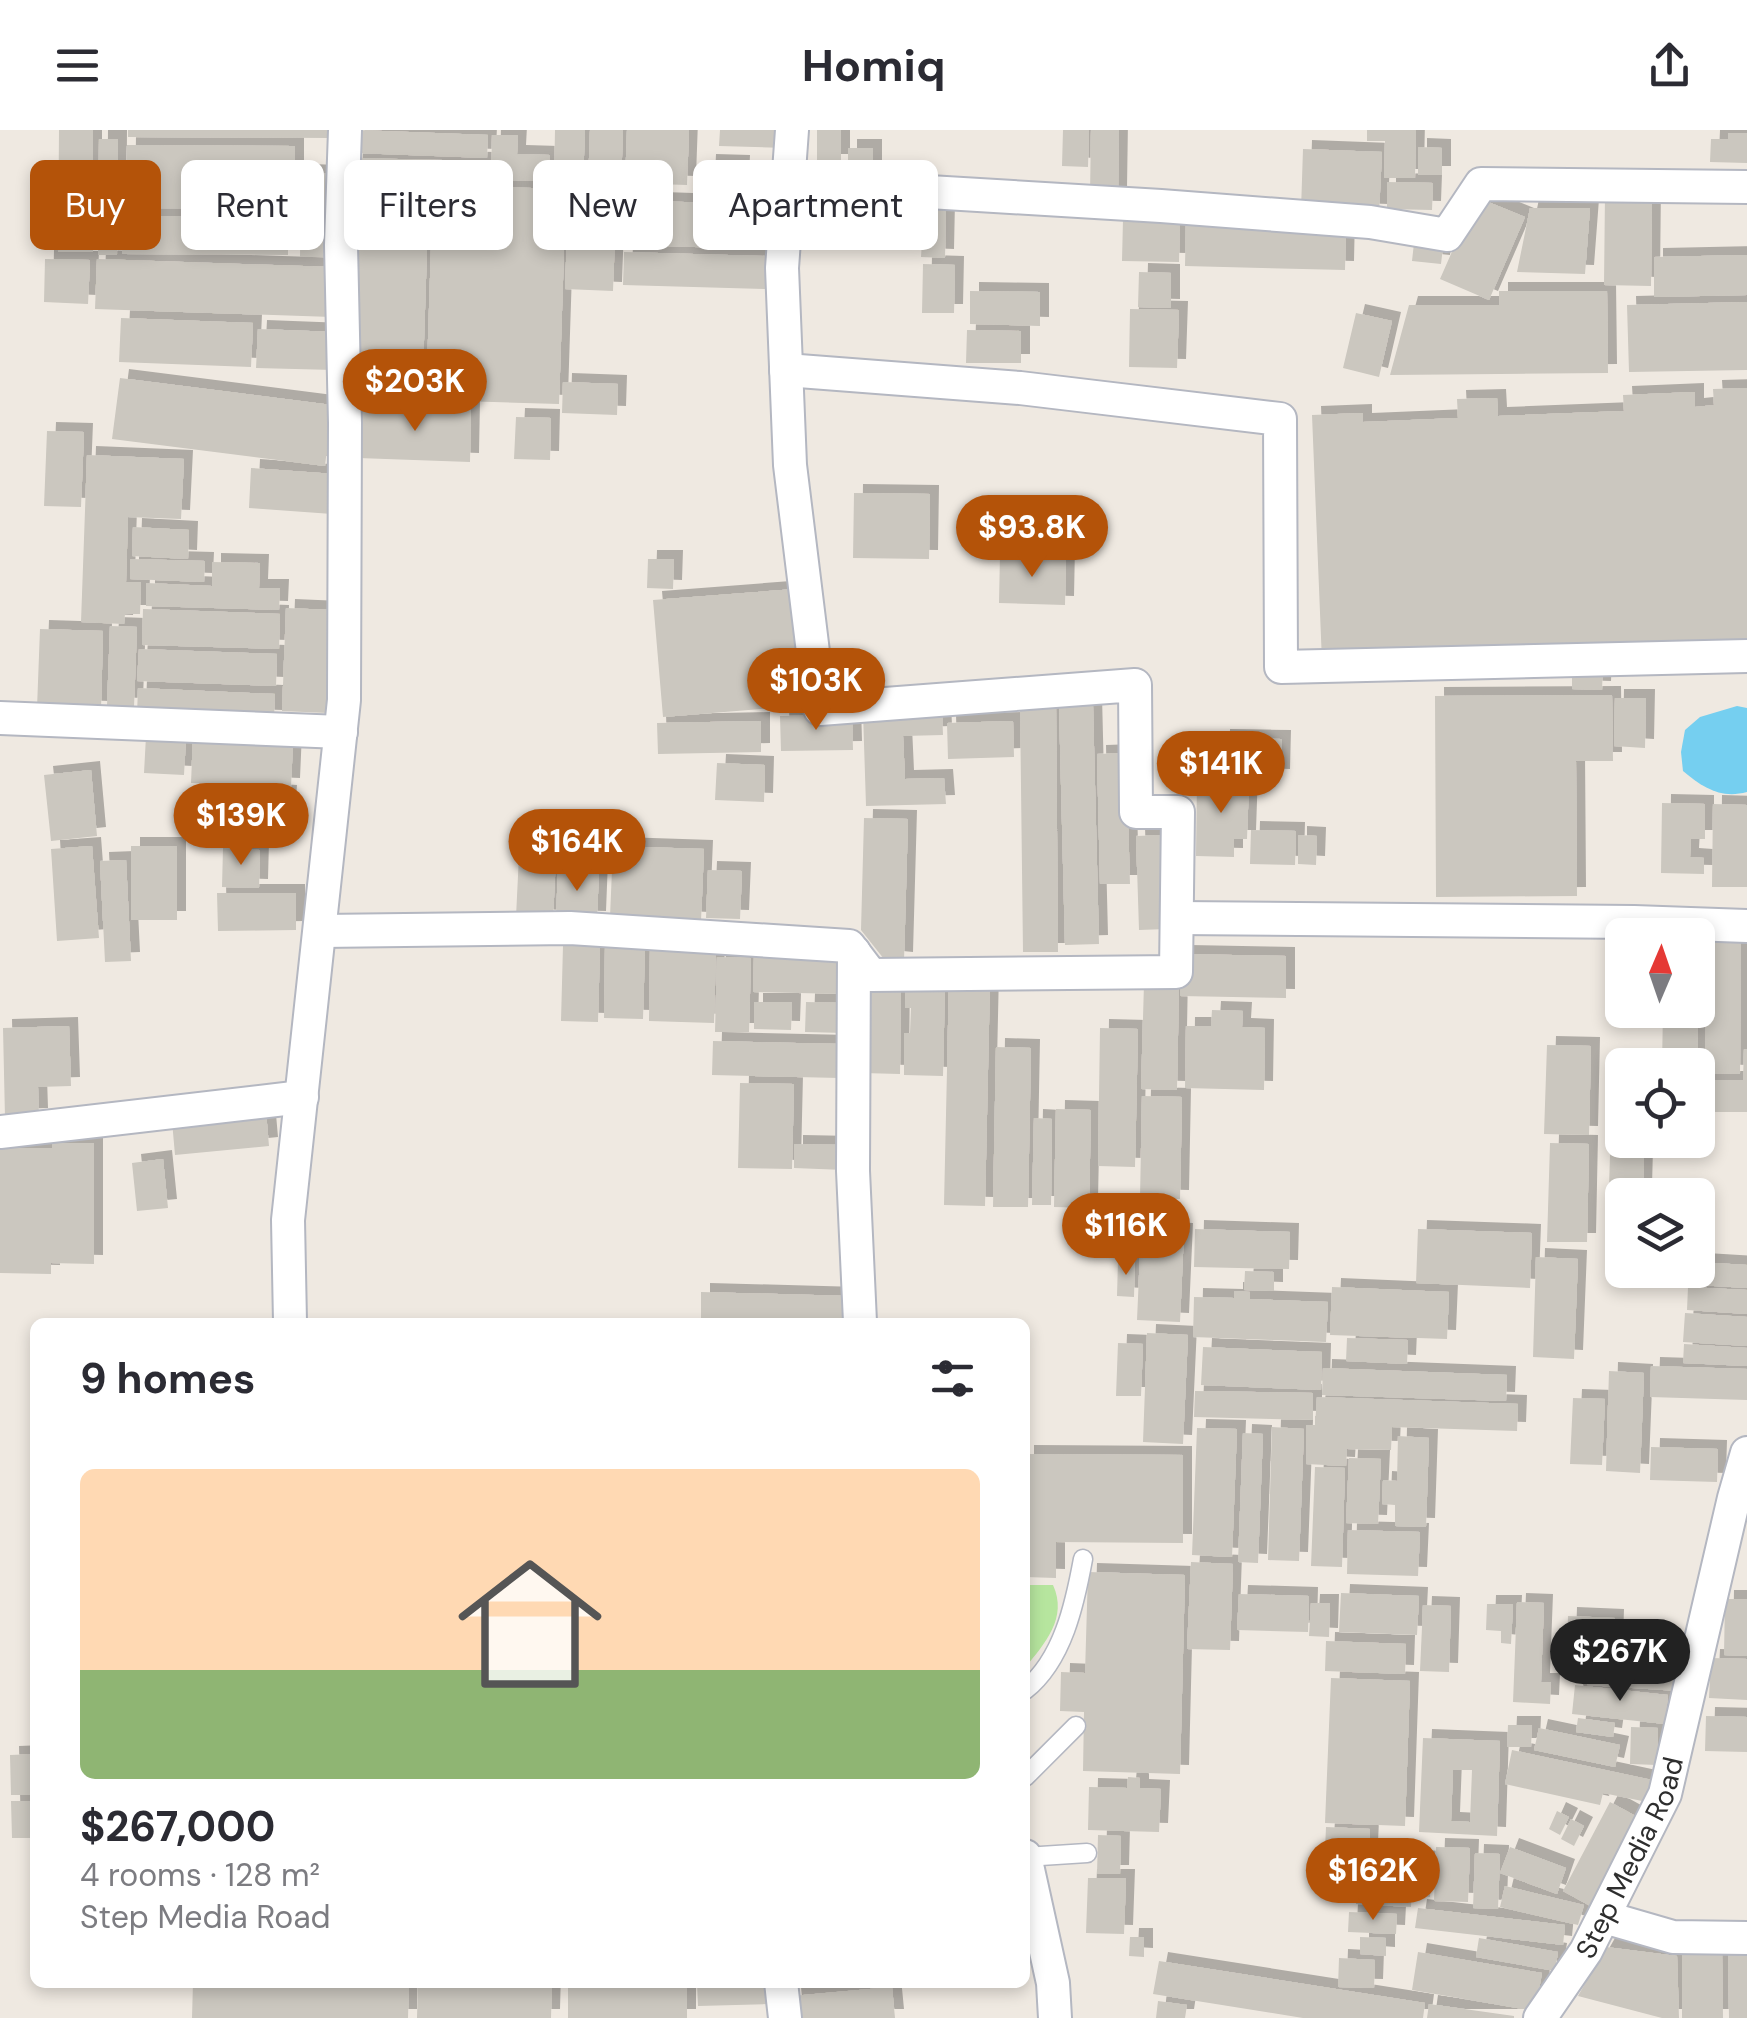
<!DOCTYPE html>
<html lang="en">
<head>
<meta charset="utf-8">
<style>
  body { margin:0; font-family:"DM Sans",sans-serif; background:#f7f7f7; color:#2b2b33; height:100vh; display:flex; flex-direction:column; font-size:38px; white-space:nowrap }
  * { box-sizing:border-box; margin:0 }
  p { font-size:32px; color:#7c7c81 }
  .icon { flex:none; width:55px; height:55px; fill:none; stroke:currentColor; stroke-width:2; stroke-linecap:round; stroke-linejoin:round }
  .map { position:relative; flex:1; overflow:hidden }
  .drawer { position:absolute; left:30px; top:1188px; width:1000px; height:670px; display:flex; flex-direction:column; background:#fff; border-radius:15px; box-shadow:0 5px 15px #0003 }
  .drawer>* { flex:none }
  .banner { position:absolute; left:30px; top:30px; width:1000px; height:90px; display:flex; gap:20px }
  .needle { width:65px; rotate:2deg }
  .controls { position:absolute; left:1605px; top:788px; display:grid; gap:20px }
  .controls a { display:grid; place-items:center; width:110px; height:110px; border-radius:15px; background:#fff; box-shadow:0 5px 15px #0003; font-size:50px }
  .price { position:absolute; translate:-50% -85px; padding:0 22px; border-radius:35px; background:#b45309; color:#fff; font-size:32px; line-height:65px; filter:drop-shadow(0 2px 5px #0008) }
  .price::after { content:''; position:absolute; left:50%; top:60px; width:30px; height:22px; margin-left:-15px; background:inherit; clip-path:polygon(0 0,100% 0,50% 100%) }
  .price.current { background:#222; color:#fff }
  ul { padding:0; list-style:none }
  li { display:grid; align-content:center; gap:20px; height:530px; padding:0 50px }
  li+li { border-top:2px solid #e1e1e2 }
  li span { display:grid; place-items:center; height:310px; border-radius:15px; color:#555 }
  li>.icon { margin-inline-start:auto }
  span .icon { width:180px; height:180px; fill:#fffc; stroke-width:1 }
  li b { font-size:42px }
  h2 { display:flex; justify-content:space-between; align-items:center; height:120px; padding:0 50px; font-size:42px }
  .tag { padding:0 35px; border-radius:15px; background:#fff; box-shadow:0 5px 15px #0003; font-size:35px; line-height:90px }
  .tag.current { background:#b45309; color:#fff }
  header { display:flex; justify-content:space-between; align-items:center; height:130px; padding:0 50px; background:#fff; font-size:45px; font-weight:700 }
  .map>svg:first-child { display:block }
  .green { fill:#b6e59e }
  .water { fill:#75cff0 }
  .building { fill:#cbc7bf; fill-rule:evenodd; filter:url(#shadow) }
  .lines { fill:none; stroke-linecap:round; stroke-linejoin:round }
  .service-casing { stroke:#b4b7c1; stroke-width:21 }
  .minor-casing { stroke:#b4b7c1; stroke-width:36 }
  .service { stroke:#fff; stroke-width:18 }
  .minor { stroke:#fff; stroke-width:32 }
  .labels { text-anchor:middle; stroke-width:8; stroke-linejoin:round; paint-order:stroke }
  .street-label { font-size:28px; fill:#2e2e2e; stroke:#fff }
</style>
</head>
<body>
<header><svg class="icon" aria-label="menu" viewBox="0 0 24 24"><path d="M4 6h16M4 12h16M4 18h16"/></svg>Homiq<svg class="icon" aria-label="share" viewBox="0 0 24 24"><path d="M12 15V3M7 8l5-5 5 5M5 13v7h14v-7"/></svg></header>
<div class="map">
<svg width="1747" height="1888" viewBox="0 0 1747 1888">
  <defs>
    <filter id="shadow"><feDropShadow dx="9" dy="-9" stdDeviation="0" flood-color="#0004"/></filter>
  </defs>
  <rect width="100%" height="100%" fill="#efe9e1"/>
  <path class="green" d="M1025 1455H1053C1068 1488 1045 1513 1025 1538Z"/>
  <path class="water" d="M1737 576 1747 578V662C1721 669 1703 658 1683 641L1681 622 1685 600 1700 587Z"/>
  <path class="building" d="M59 0H93V122H58Z
    M128 0H330V8L128 7Z
    M356 0 488 5 487 28 355 23Z
    M555 0H585L583 53 554 52Z
    M590 0H623L621 56 588 55Z
    M627 0H689L687 55 625 53Z
    M720 0H788L787 18 719 16Z
    M817 0H841V33H817Z
    M1063 0H1089L1088 37 1062 36Z
    M1091 0H1119L1118 66 1090 65Z
    M1367 0H1416L1415 48H1384L1385 11H1367Z
    M1728 3H1747V33L1710 32 1711 9H1728Z
    M492 5H518L517 24 550 25 549 51 491 50Z
    M99 9H118L117 125H98Z
    M127 15 295 16V79L126 78Z
    M1418 17 1442 18V45H1418Z
    M848 18H873V53H848Z
    M1303 19 1382 22 1379 83 1301 80Z
    M354 28 487 31 486 54 353 49Z
    M707 33 741 34 740 56 706 55Z
    M301 43 332 44 331 127H300Z
    M1387 52 1433 53 1432 80 1387 79Z
    M354 55 429 58 423 242 348 240Z
    M433 55 566 59 559 274 426 270Z
    M1605 63H1652L1651 156 1604 155Z
    M1476 67 1525 87 1489 170 1440 149Z
    M626 70 769 75 767 119 625 115Z
    M568 76 616 77 613 161 565 159Z
    M799 77 864 79 863 115 798 114Z
    M1530 78H1590L1585 144 1517 142Z
    M879 79 946 80 945 128 921 127 922 111 879 110Z
    M123 86 288 87V125L122 124Z
    M1123 89 1180 90 1179 132 1122 131Z
    M1186 90 1346 94 1345 140 1185 136Z
    M1414 113 1443 117 1441 134 1412 131Z
    M624 122 766 126 765 159 623 155Z
    M1747 125V165L1654 167V127Z
    M45 129 90 130 88 174 44 172Z
    M97 129 333 137 332 187 95 179Z
    M923 134 955 135 954 183H922Z
    M1139 142 1171 143V178L1138 177Z
    M970 161 1040 162V196L970 194Z
    M1499 161H1607L1608 243 1390 245 1409 175H1499Z
    M1747 172V240L1629 242 1627 175Z
    M1130 179 1179 180 1177 238 1129 237Z
    M1356 183 1392 191 1379 247 1343 238Z
    M121 188 253 193 251 237 119 232Z
    M258 199 336 202 334 240 256 238Z
    M967 200 1021 201V233H966Z
    M120 248 332 275 325 336 112 309Z
    M563 252 618 254 617 285 562 283Z
    M1747 258V515L1322 532 1312 285 1363 283V292L1458 288 1457 269 1497 268 1498 286 1624 281 1623 265 1695 262V277L1714 275 1713 259Z
    M359 276 471 279 470 332 358 328Z
    M516 287 551 288 550 330 514 329Z
    M47 301 84 302 81 377 44 376Z
    M87 325 184 329 181 389 128 387 126 452H141L140 484H125L124 494 81 492Z
    M251 338 335 344 332 384 249 378Z
    M854 363 930 364 929 429 853 428Z
    M133 397 189 400 188 429 132 426Z
    M1000 424 1066 426 1065 475 999 473Z
    M130 429 205 431 204 452 130 449Z
    M648 429H674L673 459 647 458Z
    M212 432 260 433 259 458H280L279 480 146 476V453L212 456Z
    M795 459 811 575 663 587 653 470Z
    M286 478 332 480 328 583 282 581Z
    M143 479 280 484 279 519 142 515Z
    M110 496 137 497 134 577 107 576Z
    M40 499 103 501 101 580 37 578Z
    M139 519 277 524 276 556 137 551Z
    M1572 534 1603 535 1602 560 1572 559Z
    M138 558 275 564 274 589 137 584Z
    M1612 565 1613 631H1576L1577 766 1436 767 1435 566Z
    M1615 568H1646L1645 618 1614 616Z
    M1020 573H1056L1058 822H1023Z
    M1059 575H1093L1099 814 1065 815Z
    M942 580 943 605 903 606 905 649 944 648 946 674 866 676 863 582Z
    M852 585 853 620 781 621 780 586Z
    M761 591V622L658 624 657 593Z
    M1013 591 1014 627 948 629 947 593Z
    M146 606 186 608 184 645 144 643Z
    M193 606 293 611 291 657 191 653Z
    M1221 608 1282 609 1281 648 1220 646Z
    M1126 623 1130 754H1100L1097 624Z
    M717 633 765 635 764 672 715 670Z
    M91 640 97 706 51 711 44 645Z
    M1197 649 1249 651 1247 709H1234V727L1196 726Z
    M239 661 288 664 286 689 237 686Z
    M1662 673 1705 674V709H1691L1690 727 1704 728V744L1661 743Z
    M1713 674 1747 675V757H1712Z
    M864 688 908 689 904 831 884 829 861 800Z
    M1251 700 1296 701 1295 735 1250 734Z
    M1164 705 1167 799 1139 800 1136 706Z
    M1298 705 1317 706 1316 735 1298 734Z
    M92 716 99 808 57 811 51 719Z
    M131 716H177V790H131Z
    M613 716 704 719 701 791 610 787Z
    M223 718 260 720 259 758 222 757Z
    M519 725 556 726 553 789 516 787Z
    M126 730 131 831 105 832 100 731Z
    M558 737 599 739 597 790 556 789Z
    M708 740 742 741 740 789 706 788Z
    M217 763H296V800L218 801Z
    M1707 811H1741L1740 944 1705 943Z
    M563 815H600L598 892 561 891Z
    M605 817 645 818 643 889 604 888Z
    M650 818 716 819 714 893 649 891Z
    M1181 824 1286 826V868L1180 866Z
    M754 826 844 828 843 864 753 862Z
    M717 827 751 828 749 902H715Z
    M949 849 990 850 985 1076 944 1075Z
    M906 851 945 852 943 946 904 945V903H910L911 878H905Z
    M864 853 901 854 900 944 862 943Z
    M1144 853H1179L1177 960 1141 959Z
    M754 872H792L791 900 754 899Z
    M806 872 844 873V903L805 902Z
    M1212 880 1243 881 1242 897 1265 898 1264 960 1185 958 1186 896H1211Z
    M1663 880H1698V935H1662Z
    M69 896 71 956 38 957 39 987 5 988 3 898Z
    M1100 898 1138 899 1135 1037 1098 1036Z
    M713 911 841 914 840 948 712 945Z
    M1547 915 1591 916 1589 1005 1544 1004Z
    M996 917 1031 918 1028 1077H993Z
    M1744 919H1747V982H1698V950H1743Z
    M740 953 794 954 792 1039 738 1038Z
    M1142 966 1182 967 1180 1069 1140 1068Z
    M1056 979 1091 980 1089 1078 1054 1077Z
    M266 982 269 1016 175 1025 172 991Z
    M1034 988 1052 989 1051 1075H1032Z
    M52 1013H94V1134L51 1133V1144L0 1143V1018H52Z
    M1550 1013 1589 1014 1587 1112H1547Z
    M794 1014 844 1015V1040L794 1038Z
    M1610 1025 1644 1027 1643 1065H1622V1090H1608Z
    M163 1029 168 1078 137 1081 132 1033Z
    M1195 1099 1290 1102 1289 1139 1194 1137Z
    M1418 1099 1532 1103 1530 1158 1416 1153Z
    M1141 1100 1184 1102 1180 1192 1137 1190Z
    M1536 1127 1578 1129 1574 1229 1533 1227Z
    M1118 1130H1135L1134 1167 1117 1166Z
    M1698 1132 1747 1135V1158L1697 1155Z
    M1245 1141 1274 1142V1161L1244 1160Z
    M1332 1157 1449 1162 1447 1209 1330 1205Z
    M1688 1157 1747 1160V1184L1687 1180Z
    M1234 1161 1250 1162V1169L1328 1172 1326 1212 1193 1207 1194 1167 1234 1168Z
    M701 1162 850 1166 849 1192H701Z
    M1685 1183 1747 1187V1216L1683 1212Z
    M1147 1203 1188 1205 1183 1314 1143 1312Z
    M1347 1208 1408 1210 1407 1234 1346 1231Z
    M1118 1213 1143 1214 1141 1266H1116Z
    M1684 1214 1747 1218V1236L1683 1233Z
    M1203 1217 1322 1222 1321 1260 1201 1255Z
    M1651 1236 1747 1239V1270L1650 1267Z
    M1323 1238 1507 1245 1506 1271 1322 1265Z
    M1609 1241 1644 1243 1640 1343 1606 1341Z
    M1195 1261 1313 1263V1290L1194 1287Z
    M1317 1267 1518 1274 1517 1301 1392 1297 1391 1320 1347 1319 1346 1336 1306 1334V1295H1315Z
    M1573 1268 1605 1269 1602 1335 1570 1334Z
    M1272 1297 1304 1299 1299 1431 1268 1430Z
    M1197 1298 1237 1299 1232 1427 1192 1425Z
    M1243 1303 1263 1304 1258 1433 1238 1432Z
    M1398 1306 1429 1308 1426 1397 1395 1396V1375L1382 1374 1383 1350 1397 1351Z
    M1651 1317 1718 1319 1717 1352 1650 1350Z
    M1025 1324 1183 1325V1413L1056 1412V1448L1025 1447Z
    M1349 1328 1381 1329 1378 1394 1346 1393Z
    M1315 1337 1345 1338 1342 1437 1311 1436Z
    M1348 1400 1420 1402 1418 1446 1347 1444Z
    M1191 1432 1233 1434 1230 1520 1187 1519Z
    M1088 1442 1185 1445 1180 1644 1083 1641 1084 1582 1060 1581 1061 1542 1085 1543Z
    M1341 1463 1419 1466 1417 1505 1339 1502Z
    M1239 1464 1309 1466 1308 1502 1237 1500Z
    M1725 1469H1747V1526L1724 1525Z
    M1517 1472 1544 1473 1541 1552H1551L1550 1574 1513 1572Z
    M1311 1473H1330L1329 1507 1309 1506Z
    M1487 1474H1513L1511 1514 1501 1513V1501L1486 1500Z
    M1423 1475 1451 1476 1449 1542 1420 1541Z
    M1568 1486 1615 1488 1614 1518 1567 1517Z
    M1326 1511 1406 1514 1405 1544 1325 1541Z
    M1589 1524 1680 1530 1678 1561 1587 1555Z
    M1711 1528 1747 1529V1570L1709 1568Z
    M1331 1548 1410 1551 1405 1696 1325 1693Z
    M1575 1555 1668 1565 1665 1594 1572 1584Z
    M1706 1586 1747 1587V1622L1705 1621Z
    M1578 1588 1615 1593 1613 1607 1576 1602Z
    M1508 1595H1532L1531 1617H1507Z
    M1631 1597 1658 1598 1657 1635 1630 1634Z
    M1539 1598 1620 1615 1615 1637 1534 1620Z
    M1423 1608 1500 1611 1497 1706 1419 1702ZM1453 1640H1472L1470 1692 1451 1691Z
    M1512 1620 1652 1650 1647 1672 1603 1663 1600 1675 1505 1654Z
    M35 1624V1665H11L10 1625Z
    M1128 1647 1140 1648V1658L1161 1659 1159 1702 1088 1700 1089 1657 1127 1658Z
    M11 1671H35V1708H12Z
    M1610 1672 1641 1689 1594 1778 1563 1761Z
    M1557 1681 1569 1687 1560 1705 1549 1699Z
    M1571 1689 1584 1696 1574 1716 1561 1709Z
    M1326 1697 1370 1699 1369 1721 1325 1720Z
    M1098 1705 1121 1706 1120 1744H1097Z
    M1436 1717 1470 1718 1468 1772 1434 1771Z
    M1510 1717 1566 1738 1557 1764 1500 1743Z
    M1475 1723 1500 1724 1498 1779 1473 1778Z
    M1418 1729 1431 1730 1430 1767 1417 1766Z
    M1357 1731 1413 1733 1411 1777 1356 1774Z
    M1088 1748H1126L1124 1804 1086 1803Z
    M1505 1756 1584 1775 1578 1795 1500 1777Z
    M1418 1778 1565 1795 1563 1815 1415 1798Z
    M1349 1782 1397 1784 1396 1804 1348 1802Z
    M1130 1807H1144V1827L1129 1826Z
    M1360 1807 1386 1808V1826L1360 1824Z
    M1479 1808 1558 1822 1555 1841 1476 1827Z
    M1606 1817 1677 1826 1679 1888H1662L1578 1866Z
    M1722 1821 1723 1888H1682V1822Z
    M1418 1822 1542 1843 1535 1881 1412 1860Z
    M1728 1823H1747V1888H1729Z
    M1339 1828 1375 1830 1374 1858 1338 1857Z
    M1159 1831 1425 1873 1423 1888H1303L1153 1864Z
    M193 1852H409L408 1888H192Z
    M418 1852H552L551 1888H417Z
    M568 1852H687V1888H568Z
    M697 1852H767L769 1874 698 1876Z
    M892 1857 895 1888H794L792 1866Z
    M1158 1871 1187 1875 1185 1888H1156Z
    M1429 1874 1514 1886V1888H1427Z"/>
  <g class="lines">
    <defs>
      <path id="service" d="M1025 1560C1063 1530 1075 1473 1083 1429
        M1025 1647 1076 1596
        M1025 1727 1087 1723"/>
      <g id="minor">
        <path d="M787 59 929 62 1161 76 1370 92 1447 105 1481 54 1747 57"/>
        <path d="M786 240 1020 258 1280 289 1281 537 1747 526"/>
        <path d="M0 588 341 602"/>
        <path d="M1177 788 1634 792 1747 796"/>
        <path d="M321 801 570 798 849 816 871 845 1176 842 1178 682H1136L1135 555 820 579 790 335 782 138 792 0"/>
        <path d="M854 822 853 1041 860 1192"/>
        <path d="M0 1002 302 967"/>
        <path d="M290 1192 288 1090 344 570 345 293 341 115 345 0"/>
        <path d="M1025 1726 1053 1853 1055 1888"/>
        <path d="M1604 1787 1673 1807 1747 1808"/>
        <path d="M781 1852 785 1888"/>
        <path id="s1" d="M1540 1888 1586 1821 1665 1664 1734 1368 1747 1323"/>
      </g>
    </defs>
    <use href="#service" class="service-casing"/>
    <use href="#minor" class="minor-casing"/>
    <use href="#service" class="service"/>
    <use href="#minor" class="minor"/>
  </g>
  <g class="labels">
    <g class="street-label">
      <text dy="10" stroke="none"><textPath href="#s1" startOffset="185">Step Media Road</textPath></text>
    </g>
  </g>
</svg>
<div class="controls">
<a><svg class="needle" viewBox="-14 -14 28 28"><path d="M0-13l5 13h-10z" fill="#e53935"/><path d="M0 13l5-13h-10z" fill="#7c7c81"/></svg></a>
<a><svg class="icon" aria-label="locate" viewBox="0 0 24 24"><circle cx="12" cy="12" r="6"/><path d="M12 2v4M12 18v4M2 12h4M18 12h4"/></svg></a>
<a><svg class="icon" aria-label="layers" viewBox="0 0 24 24"><path d="M12 4l9 5-9 5-9-5zM3 14l9 5 9-5"/></svg></a>
</div>
<b class="price" style="left:415px;top:304px">$203K</b>
<b class="price" style="left:1032px;top:450px">$93.8K</b>
<b class="price" style="left:816px;top:603px">$103K</b>
<b class="price" style="left:1221px;top:686px">$141K</b>
<b class="price" style="left:241px;top:738px">$139K</b>
<b class="price" style="left:577px;top:764px">$164K</b>
<b class="price" style="left:1126px;top:1148px">$116K</b>
<b class="price current" style="left:1620px;top:1574px">$267K</b>
<b class="price" style="left:1373px;top:1793px">$162K</b>
<div class="banner">
<a class="tag current">Buy</a>
<a class="tag">Rent</a>
<a class="tag">Filters</a>
<a class="tag">New</a>
<a class="tag">Apartment</a>
</div>
<section class="drawer">
<h2>9 homes<svg class="icon" aria-label="filters" viewBox="0 0 24 24"><path d="M4 7h16M4 17h16"/><circle cx="9" cy="7" r="2"/><circle cx="15" cy="17" r="2"/></svg></h2>
<ul>
<li><span style="background:linear-gradient(#ffd9b3 65%,#8fb573 0)"><svg class="icon" aria-label="home" viewBox="0 0 24 24"><path d="M3 11l9-7 9 7M6 9v11h12V9"/></svg></span><div><b>$267,000</b><p>4 rooms · 128 m²</p><p>Step Media Road</p></div></li>
</ul>
</section>
</div>
</body>
</html>
